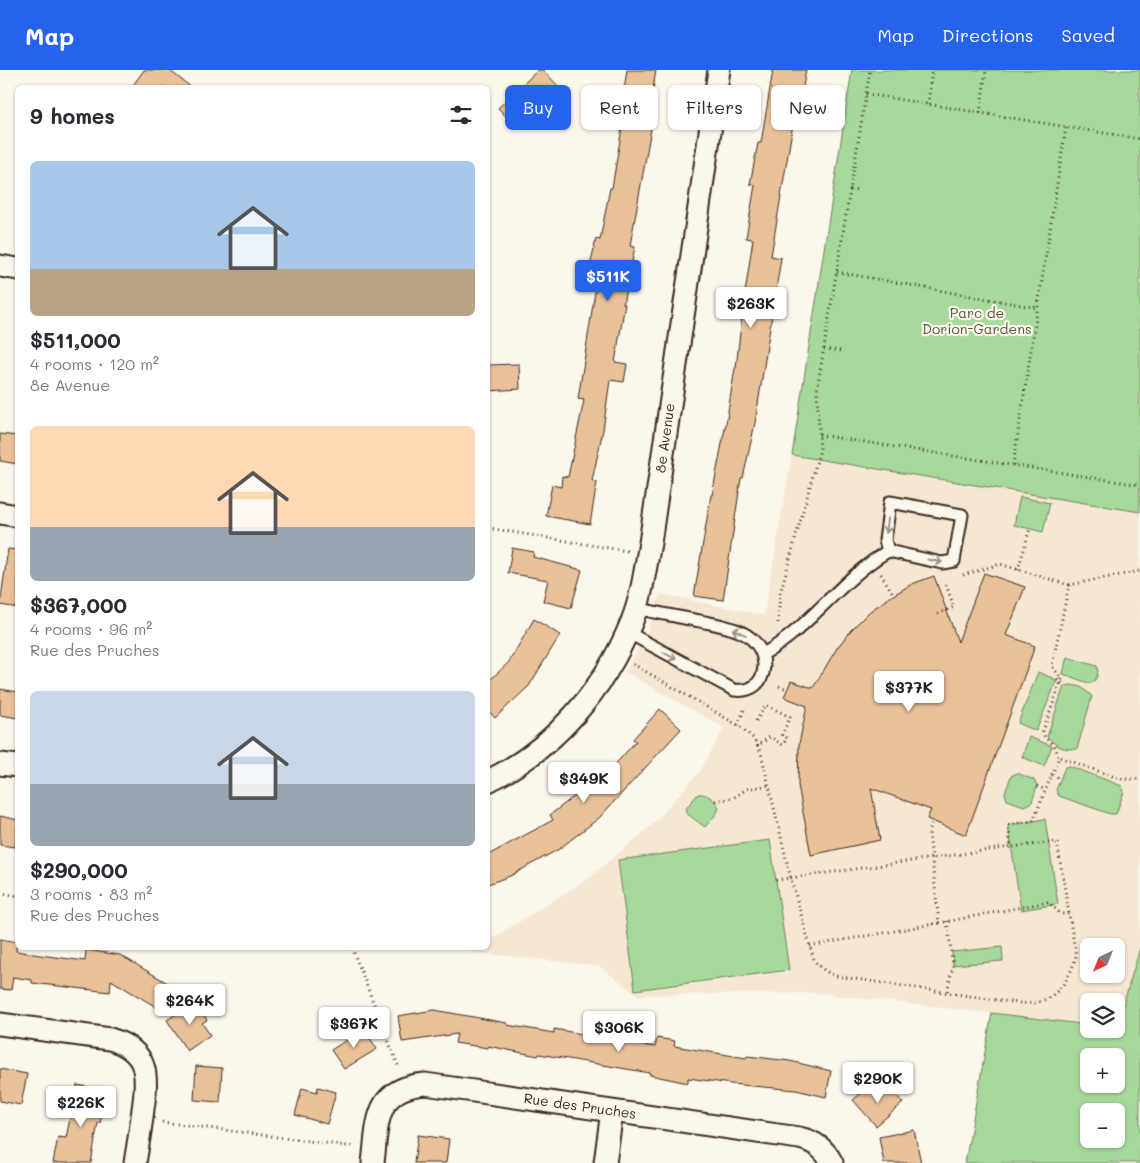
<!DOCTYPE html>
<html lang="en">
<head>
<meta charset="utf-8">
<style>
  body { margin:0; font-family:Mali,sans-serif; background:#f2f2f3; color:#2b2b33; height:100vh; display:flex; flex-direction:column; font-size:19px; white-space:nowrap }
  * { box-sizing:border-box; margin:0 }
  p { font-size:16px; color:#7c7c81 }
  .icon { flex:none; width:28px; height:28px; fill:none; stroke:currentColor; stroke-width:2; stroke-linecap:round; stroke-linejoin:round }
  .map { position:relative; flex:1; overflow:hidden }
  .side { position:absolute; left:15px; top:15px; width:475px; height:865px; display:flex; flex-direction:column; background:#fff; border-radius:8px; box-shadow:0 1px 4px #0004 }
  .side>* { flex:none }
  .hud { position:absolute; left:505px; top:15px; width:475px; height:45px; display:flex; gap:10px }
  .needle { width:32px; rotate:223deg }
  .buttons { position:absolute; left:1080px; top:868px; display:grid; gap:10px }
  .buttons a { display:grid; place-items:center; width:45px; height:45px; border-radius:8px; background:#fff; box-shadow:0 1px 4px #0004; font-size:25px }
  .price { position:absolute; translate:-50% -42px; padding:0 11px; border-radius:5px; background:#fff; color:#222; font-size:16px; line-height:32px; filter:drop-shadow(0 1px 2px #0008) }
  .price::after { content:''; position:absolute; left:50%; top:30px; width:15px; height:11px; margin-left:-8px; background:inherit; clip-path:polygon(0 0,100% 0,50% 100%) }
  .price.on { background:#2563eb; color:#fff }
  ul { padding:0; list-style:none }
  li { display:grid; align-content:center; gap:10px; height:265px; padding:0 15px }
  li span { display:grid; place-items:center; height:155px; border-radius:8px; color:#555 }
  li>.icon { margin-inline-start:auto }
  span .icon { width:90px; height:90px; fill:#fffc; stroke-width:1 }
  li b { font-size:21px }
  h2 { display:flex; justify-content:space-between; align-items:center; height:60px; padding:0 15px; font-size:21px }
  .tag { padding:0 18px; border-radius:8px; background:#fff; box-shadow:0 1px 4px #0004; font-size:18px; line-height:45px }
  .tag.on { background:#2563eb; color:#fff }
  header { display:flex; align-items:center; gap:30px; box-sizing:border-box; height:70px; padding:0 25px; background:#2563eb; color:#fff }
  header strong { font-size:24px }
  nav { display:flex; gap:28px; margin-inline-start:auto; font-size:18px }
  .map>svg:first-child { display:block }
  .built { fill:#f6e7d3; fill-rule:evenodd }
  .green { fill:#a6d99b; stroke:#70825c; fill-rule:evenodd }
  .building { fill:#eac29a; stroke:#3b2a1e }
  .lines { fill:none; stroke-linecap:round; stroke-linejoin:round }
  .lane-casing { stroke:#3b2a1e; stroke-width:15 }
  .street-casing { stroke:#3b2a1e; stroke-width:25 }
  .path { stroke:#3b2a1e; stroke-width:3; stroke-dasharray:1 4; stroke-linecap:butt }
  .lane { stroke:#fbf7ec; stroke-width:11 }
  .street { stroke:#fbf7ec; stroke-width:21 }
  .oneway { stroke:#9b9085 }
  .labels { text-anchor:middle; stroke-width:4.5; stroke-linejoin:round; paint-order:stroke }
  .park-label { font-size:14px; fill:#56563d; stroke:#fbf7ec }
  .street-label { font-size:14px; fill:#3b2a1e; stroke:#fbf7ec }
</style>
</head>
<body>
<header>
<strong>Map</strong>
<nav><a>Map</a><a>Directions</a><a>Saved</a></nav>
</header>
<div class="map">
<svg width="1140" height="1093" viewBox="0 0 1140 1093">
  <rect width="100%" height="100%" fill="#fbf7ec"/>
  <filter id="ink" filterUnits="userSpaceOnUse"><feTurbulence type="fractalNoise" baseFrequency=".02" numOctaves="2"/><feDisplacementMap in="SourceGraphic" scale="10" xChannelSelector="R" yChannelSelector="G"/><feConvolveMatrix kernelMatrix="1 2 1 2 8 2 1 2 1" color-interpolation-filters="sRGB"/></filter>
  <g filter="url(#ink)">
    <path class="built" d="M792 385 1140 442V878L1117 958 1116 931H1089V955L818 923 638 925 599 896 469 882 476 878H488V871L589 808 652 755 701 700 724 658 625 602 648 559 660 524 764 545ZM1089 876H1116V904H1089Z"/>
    <path class="green" d="M852 0H1140V442L792 385Z
      M1020 427 1050 433 1043 462 1014 455Z
      M1067 587 1097 596C1099 604 1097 609 1091 614L1063 604Z
      M1038 602 1057 610 1036 661 1018 653Z
      M1072 615 1081 617 1092 626 1077 679C1060 679 1060 678 1047 667L1064 616Z
      M1029 667 1052 676 1044 696 1022 687Z
      M1070 696 1122 716 1124 722 1116 744H1110L1059 726 1056 720 1065 697Z
      M1017 703 1034 710 1037 716 1032 732 1024 736 1007 730 1005 723 1011 706Z
      M698 724C707 723 714 729 719 737L717 743 705 757 686 743 687 737Z
      M1045 749 1058 834 1021 840 1008 755Z
      M770 770 789 900 635 920 618 790Z
      M1002 877 1003 891 953 895 952 882Z
      M1140 878V1093H965L992 943 1089 955V959H1116ZM1089 986H1116V1014H1089ZM1089 1041H1116V1069H1089Z"/>
    <path class="building" d="M144 0H169L192 18H131Z
      M538 0H543L560 18 517 58 498 38Z
      M627 0H656L648 52 652 53 630 176 635 177 623 234H625L615 292 627 294 624 312 610 310 603 360 592 411 597 412 590 454 546 446 552 415 561 417 562 406 568 407 584 330 578 329 598 203 589 201 596 169 600 170 610 118H612L626 34 622 33Z
      M773 0H806L796 55 793 54 771 186 781 188 755 353 743 408H741L723 530 694 526 711 425H712L727 348 735 298H736L743 237 753 169 746 168 755 115 750 114 758 73H761Z
      M519 294 520 319 488 321V295Z
      M0 364 18 366V394L0 391Z
      M512 478 534 482 533 487 582 500 571 538 543 531 548 510 508 503Z
      M8 479 18 480V538L0 535Z
      M984 503 1025 517 1006 565 1035 576 966 765 927 749 931 740 871 718 880 770 811 785 798 715 799 674 807 636 784 627 791 611 813 618 837 578 851 560 869 542 890 527 912 514 934 506 958 572Z
      M534 549 560 565 529 616 495 648 488 640V612L509 592Z
      M0 619 18 622V648L0 645Z
      M660 639 681 659 599 748 559 779 510 806 488 814V785L553 750 550 745 585 718 589 724 636 671 633 669Z
      M0 746 18 750 15 777 0 775Z
      M0 869 17 872 16 881 40 885 85 891 86 880 120 885 171 915 158 938 111 910 110 922 32 913V910L13 907 11 920 0 919Z
      M195 932 207 950 202 953 210 965 187 981 167 950Z
      M434 940 507 953V955L554 963V959L655 977 657 968 675 971 674 976 746 988 747 986 790 991 831 1001 826 1027 796 1020 731 1014 688 1008V1013L650 1005V1003L539 984 538 986 488 976V978L455 973 457 964 402 972 398 946Z
      M364 959 377 979 344 999 331 980Z
      M196 996 222 998 220 1032 194 1030Z
      M0 999 27 1004 21 1035 0 1031Z
      M873 1013 883 1025 891 1019 903 1033 876 1056 853 1030Z
      M77 1015 93 1018 92 1023 106 1025 100 1053H98L91 1093H53L58 1067 66 1068Z
      M318 1017 336 1022 327 1054 295 1045 302 1018 317 1022Z
      M914 1060 921 1093H884L879 1067Z
      M418 1065 449 1069 446 1093H414Z"/>
    <g class="lines">
      <defs>
        <path id="lane" d="M627 562 734 620C771 625 774 577 741 562 728 556 714 554 700 551 679 547 657 543 636 538
          M763 584C809 559 840 509 888 481L942 493 954 491 962 445 890 432 885 470 888 481"/>
        <path id="street" d="M0 196 18 199
          M0 443 18 446
          M0 694 18 696
          M488 711C553 680 605 619 632 551 642 526 645 500 650 473L719 0
          M0 954 110 969C149 981 148 1005 143 1039 141 1057 138 1075 135 1093
          M373 1093C378 1053 374 1018 425 1014L799 1068C814 1071 825 1079 832 1093
          M605 1093 612 1041"/>
      </defs>
      <use href="#lane" class="lane-casing"/>
      <use href="#street" class="street-casing"/>
      <path class="path" d="M866 24 1140 69
        M928 34 932 0
        M980 43 986 0
        M850 119 860 120
        M837 202 1038 238
        M824 279 841 281
        M819 365 1140 415
        M1013 395 1066 57
        M488 458 627 481
        M1018 500 1030 458
        M881 504 894 525
        M963 505 1000 494 1069 515 1052 596 1062 609 1043 661 1045 668 1054 675 1059 687
        M1069 515 1140 501
        M938 544 954 537 945 512
        M778 553 780 524 820 380 817 320 870 0
        M633 594 741 657 754 669 761 683 791 809 814 890C820 898 826 902 836 906L1010 932C1020 933 1032 935 1041 931 1060 925 1072 904 1076 886L1057 772 1011 777
        M1057 610 1061 612 1064 616
        M779 616 787 619
        M756 651 766 635 790 647 782 665 787 668 783 675 770 667 757 676
        M738 655 744 640
        M1052 705 1060 709
        M1037 716 1046 720
        M715 731 733 728 747 719 769 715
        M776 810 1011 777 1008 755 1033 751 1059 687 1120 709H1140
        M0 823 18 826
        M947 851 953 895 947 923
        M939 853 1048 832 1061 844H1070
        M810 876 939 853 929 762 932 751
        M352 878 399 998
        M162 1052 355 1077"/>
      <use href="#lane" class="lane"/>
      <use href="#street" class="street"/>
    </g>
    <defs><path id="oneway-shaft" d="M-6 0H5M1.5-3L5.5 0L1.5 3" fill="none" stroke-width="1.6" stroke-linecap="round" stroke-linejoin="round" transform="scale(1.25)"/></defs>
    <g class="oneway">
      <use href="#oneway-shaft" transform="translate(887 456) rotate(98)"/>
      <use href="#oneway-shaft" transform="translate(935 491) rotate(11)"/>
      <use href="#oneway-shaft" transform="translate(739 562) rotate(-156)"/>
      <use href="#oneway-shaft" transform="translate(670 586) rotate(29)"/>
    </g>
  </g>
  <g class="labels">
    <g class="park-label">
      <text x="977" y="248">Parc de<tspan x="977" dy="16">Dorion-Gardens</tspan></text>
    </g>
    <g class="street-label">
      <text transform="translate(665 368) rotate(-82)" y="5">8e Avenue</text>
      <text transform="translate(580 1036) rotate(8)" y="5">Rue des Pruches</text>
    </g>
  </g>
</svg>
<div class="buttons">
<a><svg class="needle" viewBox="-14 -14 28 28"><path d="M0-13l5 13h-10z" fill="#e53935"/><path d="M0 13l5-13h-10z" fill="#7c7c81"/></svg></a>
<a><svg class="icon" aria-label="layers" viewBox="0 0 24 24"><path d="M12 4l9 5-9 5-9-5zM3 14l9 5 9-5"/></svg></a>
<a>+</a>
<a>−</a>
</div>
<b class="price on" style="left:608px;top:232px">$511K</b>
<b class="price" style="left:751px;top:259px">$263K</b>
<b class="price" style="left:909px;top:643px">$377K</b>
<b class="price" style="left:584px;top:734px">$349K</b>
<b class="price" style="left:190px;top:956px">$264K</b>
<b class="price" style="left:354px;top:979px">$367K</b>
<b class="price" style="left:619px;top:983px">$306K</b>
<b class="price" style="left:878px;top:1034px">$290K</b>
<b class="price" style="left:81px;top:1058px">$226K</b>
<div class="hud">
<a class="tag on">Buy</a>
<a class="tag">Rent</a>
<a class="tag">Filters</a>
<a class="tag">New</a>
</div>
<section class="side">
<h2>9 homes<svg class="icon" aria-label="filters" viewBox="0 0 24 24"><path d="M4 7h16M4 17h16"/><circle cx="9" cy="7" r="2"/><circle cx="15" cy="17" r="2"/></svg></h2>
<ul>
<li><span style="background:linear-gradient(#a9c7e8 70%,#b9a48a 0)"><svg class="icon" aria-label="home" viewBox="0 0 24 24"><path d="M3 11l9-7 9 7M6 9v11h12V9"/></svg></span><div><b>$511,000</b><p>4 rooms · 120 m²</p><p>8e Avenue</p></div></li>
<li><span style="background:linear-gradient(#ffd9b3 65%,#9aa5b1 0)"><svg class="icon" aria-label="home" viewBox="0 0 24 24"><path d="M3 11l9-7 9 7M6 9v11h12V9"/></svg></span><div><b>$367,000</b><p>4 rooms · 96 m²</p><p>Rue des Pruches</p></div></li>
<li><span style="background:linear-gradient(#c9d6e8 60%,#9aa5b1 0)"><svg class="icon" aria-label="home" viewBox="0 0 24 24"><path d="M3 11l9-7 9 7M6 9v11h12V9"/></svg></span><div><b>$290,000</b><p>3 rooms · 83 m²</p><p>Rue des Pruches</p></div></li>
</ul>
</section>
</div>
</body>
</html>
